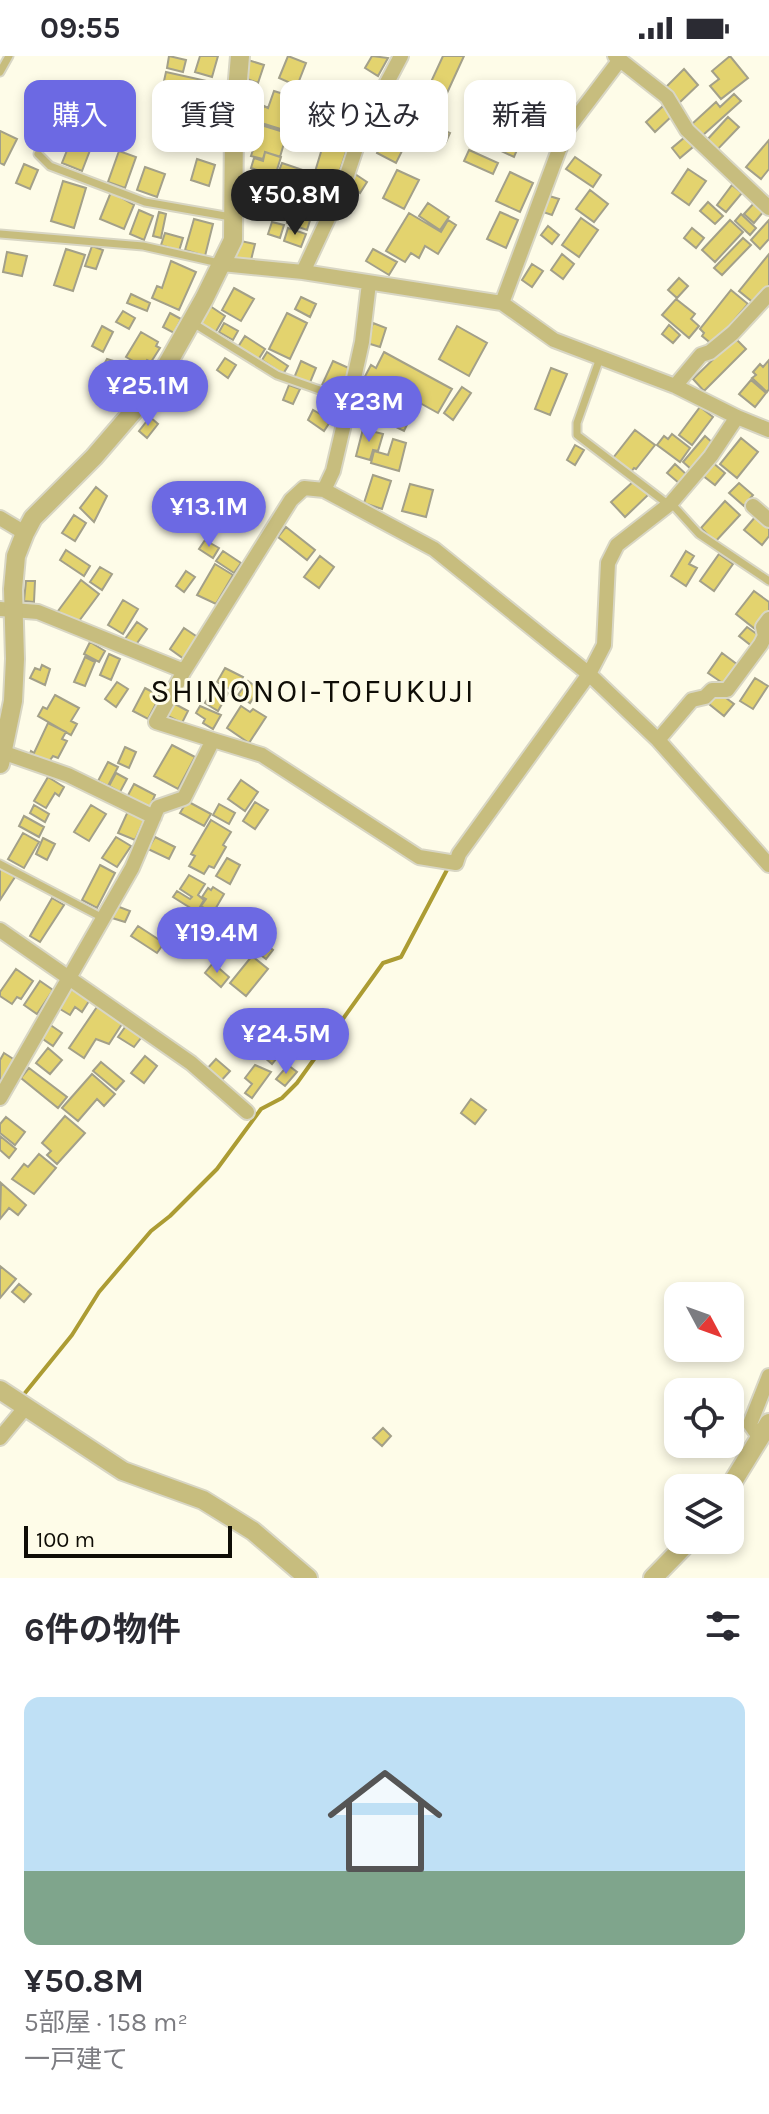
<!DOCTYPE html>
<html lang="ja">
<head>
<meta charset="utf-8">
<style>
  body { margin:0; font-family:Karla,"Noto Sans JP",sans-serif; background:#f7f7f7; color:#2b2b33; height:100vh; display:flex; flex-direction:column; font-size:30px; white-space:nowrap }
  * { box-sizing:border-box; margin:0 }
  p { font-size:26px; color:#7c7c81 }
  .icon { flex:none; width:44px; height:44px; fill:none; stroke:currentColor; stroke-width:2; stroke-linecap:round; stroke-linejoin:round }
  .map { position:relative; height:1522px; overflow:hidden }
  .details { display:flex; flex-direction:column; background:#fff; flex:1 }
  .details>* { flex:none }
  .guide { position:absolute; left:24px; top:24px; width:722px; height:72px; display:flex; gap:16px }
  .needle { width:52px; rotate:131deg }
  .fabs { position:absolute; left:664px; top:1226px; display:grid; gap:16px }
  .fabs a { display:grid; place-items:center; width:80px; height:80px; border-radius:16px; background:#fff; box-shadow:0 4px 12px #0003; font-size:40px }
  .scale { position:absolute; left:24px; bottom:20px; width:208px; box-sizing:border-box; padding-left:8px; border:4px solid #0f0d06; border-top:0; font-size:22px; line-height:28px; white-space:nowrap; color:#0f0d06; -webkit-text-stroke:6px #fefce8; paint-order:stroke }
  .price { position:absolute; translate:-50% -68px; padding:0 18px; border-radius:28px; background:#6c69e3; color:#fff; font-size:26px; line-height:52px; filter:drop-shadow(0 2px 4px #0008) }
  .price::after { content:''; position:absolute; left:50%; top:48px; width:24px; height:18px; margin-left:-12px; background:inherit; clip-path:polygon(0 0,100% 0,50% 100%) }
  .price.current { background:#222; color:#fff }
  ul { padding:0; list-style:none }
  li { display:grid; align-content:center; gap:16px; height:424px; padding:0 24px }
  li+li { border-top:2px solid #e1e1e2 }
  li span { display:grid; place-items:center; height:248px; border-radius:16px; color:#555 }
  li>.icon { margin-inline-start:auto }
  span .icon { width:144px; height:144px; fill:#fffc; stroke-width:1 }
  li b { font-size:34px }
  h2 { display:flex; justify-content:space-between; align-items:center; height:96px; padding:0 24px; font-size:34px }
  .tag { padding:0 28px; border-radius:16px; background:#fff; box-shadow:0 4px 12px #0003; font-size:28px; line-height:72px }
  .tag.current { background:#6c69e3; color:#fff }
  .status { display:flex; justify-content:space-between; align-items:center; height:56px; padding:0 40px; background:#fff; direction:ltr }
  .status svg { height:22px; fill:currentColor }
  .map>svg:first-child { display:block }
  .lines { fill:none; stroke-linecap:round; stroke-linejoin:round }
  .stream { stroke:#ac9c33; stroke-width:4 }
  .building { fill:#e3d36e; stroke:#a3a089; stroke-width:2 }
  .service-casing { stroke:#d8d6c4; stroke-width:11 }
  .minor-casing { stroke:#d8d6c4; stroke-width:18 }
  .tertiary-casing { stroke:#d8d6c4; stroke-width:22 }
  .service { stroke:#c7bd7e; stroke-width:7 }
  .minor { stroke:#c7bd7e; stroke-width:14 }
  .tertiary { stroke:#c7bd7e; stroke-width:18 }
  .labels { text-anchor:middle; stroke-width:6; stroke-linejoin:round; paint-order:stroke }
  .quarter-label { font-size:32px; letter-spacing:2px; fill:#0f0d06; stroke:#fefce8 }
</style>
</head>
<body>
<div class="status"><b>09:55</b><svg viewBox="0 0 49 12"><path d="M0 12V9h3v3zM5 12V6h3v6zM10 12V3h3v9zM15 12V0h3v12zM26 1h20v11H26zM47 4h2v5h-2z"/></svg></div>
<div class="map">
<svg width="769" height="1522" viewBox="0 0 769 1522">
  <rect width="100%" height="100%" fill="#fefce8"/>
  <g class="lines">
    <path class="stream" d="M25 1337 72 1279 99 1236 151 1175 170 1160 217 1113 261 1053 282 1042 297 1027 383 907 401 901 449 810"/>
  </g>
  <path class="building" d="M169 0 186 4 183 16 167 12Z
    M200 0H218L212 21 195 16Z
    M288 0 306 7 297 30 279 22Z
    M372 0 388 2 378 20 365 12Z
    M443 0H464L447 37 430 28Z
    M730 0 748 22 721 43 710 30 719 23 712 15Z
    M248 4 264 9 258 27 242 21Z
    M684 13 698 29 679 47 665 32Z
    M166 16 211 26 207 44 162 34Z
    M416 30 434 38 422 64 418 62 412 74 399 68Z
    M274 35 299 43 287 75 258 66 264 50 268 52Z
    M734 38 741 45 703 79 692 68 716 46 720 51Z
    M163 39 206 49 200 74 157 64Z
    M663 50 672 60 655 76 646 66Z
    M43 53 55 61 42 79 30 70Z
    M72 60 85 68 80 78 66 71Z
    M728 61 739 71 717 94 706 85Z
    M419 64 450 77 446 86 415 73Z
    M510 67 526 73 514 101 499 94Z
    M261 69 287 77 280 101 265 96 263 103 251 100Z
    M395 71 410 79 396 107 377 97 381 88 386 90Z
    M0 75 17 83 4 109 0 107Z
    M327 76 350 84 336 126 314 119Z
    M685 81 693 91 680 102 672 92Z
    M72 82 92 89 82 115 62 107Z
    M769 84V113L761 123 746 111Z
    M469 94 498 107 493 118 464 105Z
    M119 95 136 101 125 132 108 126Z
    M265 96 281 101 275 120 251 112 254 102 263 105Z
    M575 101 601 119 593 131 566 113Z
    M197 103 215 109 209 130 191 124Z
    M282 107 303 114 298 127 277 120Z
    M24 108 38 114 30 133 16 127Z
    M145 111 165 118 157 141 137 134Z
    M688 113 706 125 689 149 672 137Z
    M397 114 419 124 404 153 383 142Z
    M510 116 533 127 520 156 496 145Z
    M355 118 367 126 360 137 348 128Z
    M63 125 86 132 74 172 51 165Z
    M732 129 742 137 726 156 717 149Z
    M590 134 608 148 594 166 576 153Z
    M111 136 134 149 124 173 100 163Z
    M297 138 316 145 307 174 287 167Z
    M546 139 559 143 552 159 540 155Z
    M708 146 723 160 715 168 700 155Z
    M428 147 449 161 440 174 419 160Z
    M754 147 764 155 754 167 744 158Z
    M139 154 153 160 144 184 130 178Z
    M159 156 166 158 161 182 153 180Z
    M500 156 518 164 506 192 487 183Z
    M409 157 441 176 448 164 456 169 438 198 425 190 419 202 411 197 405 206 386 195Z
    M741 158 756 172 750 179 735 165Z
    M581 162 598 174 579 201 562 189Z
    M194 163 213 168 205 200 185 194Z
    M730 164 743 176 715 206 702 194Z
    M769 164V183L760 193 751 184Z
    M272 166 284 169 280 182 268 178Z
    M548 170 559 179 552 188 541 179Z
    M288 172 306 178 301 191 284 185Z
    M692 172 704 182 696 192 684 182Z
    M165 177 183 182 179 195 161 189Z
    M743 182 751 189 722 219 714 212Z
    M236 184 255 188 250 208 232 204Z
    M92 190 103 194 96 213 85 210Z
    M66 193 85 199 73 235 54 229Z
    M373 193 397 206 389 219 366 205Z
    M7 196 27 200 22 220 3 216Z
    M562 198 574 208 563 223 551 214Z
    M769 198V231L755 248 739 235Z
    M171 205 196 216 179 254 152 242 157 230 162 232Z
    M532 208 543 215 532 231 522 224Z
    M679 222 688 230 677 242 668 234Z
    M234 232 254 243 241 265 222 254Z
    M731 234 748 248 713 289 702 280 704 277 700 273Z
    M131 238 150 247 147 255 127 247Z
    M301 241 316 248 310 261 295 253Z
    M676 243 695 258 691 263 699 270 689 282 662 259Z
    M210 250 225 260 215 277 199 266Z
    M123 255 135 262 129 273 116 266Z
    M170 257 181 263 174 277 163 271Z
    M287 257 307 267 290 303 269 293Z
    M224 267 238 275 233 284 219 276Z
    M373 267 386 272 380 291 367 287Z
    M669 269 680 279 673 287 662 278Z
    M102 270 113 276 103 296 92 290Z
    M457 270 487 287 469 320 439 303Z
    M141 276 158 286 156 290 160 292 151 306 147 304 144 311 126 301Z
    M245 280 265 293 258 304 238 291Z
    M735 282 746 293 704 335 693 323Z
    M267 296 288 310 283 318 262 304Z
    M384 296 452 333 438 357 382 326 379 333 363 324 371 309 376 312Z
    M225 302 236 309 228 322 217 314Z
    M107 303 124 308 111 328 104 323 108 316 102 312Z
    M769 304V333L767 336 752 322 756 319 753 316 760 308 763 311Z
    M301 305 316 312 309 329 294 322Z
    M333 305 351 313 340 337 322 329Z
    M128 307 142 316 135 327 121 318Z
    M551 312 567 318 550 359 535 353Z
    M190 321 203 328 192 349 179 343Z
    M751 324 766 337 755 351 739 338Z
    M289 329 300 333 293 348 283 344Z
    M462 331 471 337 453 364 444 357Z
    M362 337 381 346 372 365 353 356Z
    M330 342 346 352 336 370 330 366 324 375 308 364 313 354 320 358Z
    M400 348 414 354 404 375 390 368Z
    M700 351 713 361 692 389 679 379Z
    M150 361 158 368 147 382 139 375Z
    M363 373 383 378 378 395 373 394 370 404 356 400Z
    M635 374 655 389 636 413 634 412 631 416 613 402Z
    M672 378 690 392 680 406 657 389 664 380 668 383Z
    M705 380 714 388 692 414 683 406Z
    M741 382 758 396 737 422 720 408Z
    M393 383 406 387 399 415 371 407 374 395 388 399Z
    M575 389 584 394 575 409 567 404Z
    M712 406 725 417 715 429 702 419Z
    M675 408 686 418 679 427 667 417Z
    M373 419 391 425 382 453 364 447Z
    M635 424 648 439 625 461 611 446Z
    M739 427 753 439 744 450 729 437Z
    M410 428 433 434 426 461 402 455Z
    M96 431 107 440 94 466 80 452Z
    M725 445 740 459 715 486 701 472Z
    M74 459 86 467 75 485 62 477Z
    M756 460 769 471V480L762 489 744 474Z
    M286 471 315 494 307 504 278 481Z
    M205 484 219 492 213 502 199 493Z
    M66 494 90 510 84 520 60 504Z
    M223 495 241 507 234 517 216 505Z
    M686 495 694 500 689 508 697 512 686 530 671 520Z
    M719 498 733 508 714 535 700 525Z
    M320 500 334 511 319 532 304 521Z
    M215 508 233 519 216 548 197 539Z
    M100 511 112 518 102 534 90 526Z
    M186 515 195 521 184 536 176 530Z
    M81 524 99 538 76 569 58 555Z
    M26 525H35L34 546 24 545Z
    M754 535 769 546V555L755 573 736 558Z
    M123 544 138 553 123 578 108 569Z
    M137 566 147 573 135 590 125 583Z
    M747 571 761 581 753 591 739 580Z
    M184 572 199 582 184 603 170 593Z
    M90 586 105 595 99 606 84 598Z
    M722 597 738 609 724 628 708 617Z
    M109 598 120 603 111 624 100 619Z
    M85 601 95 606 85 630 74 626Z
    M42 609 50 613 45 629 30 622 35 612 40 614Z
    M225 612 243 621 235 636 217 626Z
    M755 622 768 630 753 653 740 645Z
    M248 625 259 633 250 647 238 639Z
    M117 626 128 633 116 651 105 643Z
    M216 629 228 637 218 655 205 647Z
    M145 632 160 640 148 663 133 655Z
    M718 636 734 648 724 660 709 648Z
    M55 639 79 652 71 665 77 668 71 679 38 660 43 651 47 653Z
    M173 647 188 655 182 667 166 659Z
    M200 650 221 659 213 673 203 667 205 663 196 657Z
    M241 650 250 656 253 653 266 661 249 687 227 672Z
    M48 667 66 676 62 683 67 685 58 702 53 700 46 710 28 702 31 695 34 697Z
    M172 689 195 701 178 733 154 720Z
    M125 691 136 696 129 712 118 707Z
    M108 706 118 711 108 730 98 725Z
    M116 717 127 723 120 736 109 730Z
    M48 721 64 731 59 740 55 737 46 752 34 745Z
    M241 724 258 736 245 755 228 743Z
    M134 728 155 739 149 753 127 741Z
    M187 745 211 758 204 770 180 757Z
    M255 746 268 754 255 773 243 765Z
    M219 748 235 757 229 768 213 759Z
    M34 749 49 758 45 766 30 757Z
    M91 749 106 758 89 785 74 776Z
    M129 753 146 760 135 784 118 777Z
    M24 760 44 771 39 781 19 770Z
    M211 764 231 776 223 789 226 791 214 812 209 810 204 818 189 810 195 800 191 798Z
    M23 777 39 786 24 812 8 803Z
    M116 781 131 790 117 811 102 802Z
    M155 781 175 791 169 803 148 793Z
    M43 782 55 788 47 804 36 798Z
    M227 802 240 809 230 828 216 820Z
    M100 809 115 817 97 852 82 844Z
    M0 811 15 821 0 844Z
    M189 819 205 828 198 839 204 844 197 856 173 841 177 835 190 843 192 841 180 833Z
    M213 831 224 838 213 857 201 850 206 843 202 841 208 832 211 834Z
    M52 842 64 849 40 886 30 880Z
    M114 849 130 855 125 866 109 861Z
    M176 860 190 868 177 891 163 883Z
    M138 870 164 887 157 897 131 880Z
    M256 880 273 894 266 903 248 889Z
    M252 900 268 913 246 940 230 927Z
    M213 907 229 921 221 931 205 917Z
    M16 913 33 925 21 943 17 941 12 948 0 940V936Z
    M40 925 53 934 37 958 24 949Z
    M68 931 89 945 82 956 75 951 70 959 55 950Z
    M99 948 124 965 109 988 96 983 84 1002 69 992Z
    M46 966 62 977 53 990 37 979Z
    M128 967 144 978 134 991 118 981Z
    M266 985 280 998 272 1008 257 995Z
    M48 992 62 1004 50 1018 36 1007Z
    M4 997 18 1006 3 1030 0 1028V1004Z
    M145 1000 157 1010 144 1027 131 1017Z
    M216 1003 230 1015 219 1027 205 1015Z
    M101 1006 124 1025 116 1034 93 1015Z
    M255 1009 271 1016 252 1042 245 1037 252 1028 245 1022Z
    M288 1009 297 1016 285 1030 276 1023Z
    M29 1012 67 1041 58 1052 21 1022Z
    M92 1018 115 1038 104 1050 97 1043 78 1065 62 1052Z
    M471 1043 486 1054 475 1068 461 1057Z
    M65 1060 85 1077 57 1108 47 1099 51 1095 42 1087Z
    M6 1061 25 1076 15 1089 0 1077V1068Z
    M0 1080 16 1093 9 1102 0 1094Z
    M39 1098 56 1112 34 1138 12 1123 24 1108 28 1111Z
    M1 1127 26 1149 18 1159 9 1152 0 1163Z
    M0 1210 16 1223 0 1242Z
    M19 1228 31 1238 24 1246 12 1236Z
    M383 1372 391 1380 382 1390 373 1382Z"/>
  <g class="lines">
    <defs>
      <path id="service" d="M0 16 9 0
        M38 98 50 110 145 146 231 161
        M0 178 143 190 219 207
        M193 267 277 319 348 344
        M600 302 577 367V379L665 446 671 447 699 478 769 525
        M0 808 103 862"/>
      <path id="minor" d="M615 0 667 41 687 74 769 152
        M222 208 303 216 502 247 554 284 675 330 737 361 769 374
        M303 216 344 128 362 74 401 0
        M502 247 566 75 619 5
        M675 330 701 299 710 296 733 277 769 238
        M324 434 333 415 343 372 362 286 369 227
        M753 450 769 464
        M0 462 25 477
        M0 553 38 556 184 615 291 444 304 432 324 434 434 493 589 618 658 684 769 809
        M213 684 262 699 419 801 456 807 459 798 589 618 604 589 608 507 617 489 671 447 711 400 737 361
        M658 684 692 644 705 641 712 634H727L761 588 765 580 763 571 769 563
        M2 696 68 719 154 761
        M0 874 191 1007 247 1056
        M0 1042 132 812 158 751 184 742 213 684 156 666 184 615
        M0 1382 25 1352
        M760 1382 750 1368 769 1320"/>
      <path id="tertiary" d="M0 708 13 645 15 603 13 533 16 500 25 477 33 462 94 401 155 330 204 243 233 184 234 70 240 0
        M0 1334 123 1415 203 1444 253 1475 308 1522
        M729 1432 769 1367
        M653 1522 690 1484"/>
    </defs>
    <use href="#service" class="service-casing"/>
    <use href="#minor" class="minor-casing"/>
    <use href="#tertiary" class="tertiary-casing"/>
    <use href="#service" class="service"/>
    <use href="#minor" class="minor"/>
    <use href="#tertiary" class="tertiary"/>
  </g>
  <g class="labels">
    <g class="quarter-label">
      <text x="313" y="646">SHINONOI-TOFUKUJI</text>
    </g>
  </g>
</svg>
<div class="fabs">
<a><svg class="needle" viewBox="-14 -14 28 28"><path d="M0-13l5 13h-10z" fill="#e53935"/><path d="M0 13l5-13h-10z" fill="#7c7c81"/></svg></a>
<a><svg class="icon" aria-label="locate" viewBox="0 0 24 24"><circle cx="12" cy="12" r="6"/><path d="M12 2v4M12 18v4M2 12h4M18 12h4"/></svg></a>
<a><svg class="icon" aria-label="layers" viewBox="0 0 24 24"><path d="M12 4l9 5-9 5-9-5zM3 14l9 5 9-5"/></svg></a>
</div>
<div class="scale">100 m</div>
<b class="price current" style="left:295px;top:181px">¥50.8M</b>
<b class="price" style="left:148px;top:372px">¥25.1M</b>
<b class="price" style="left:369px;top:388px">¥23M</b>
<b class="price" style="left:209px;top:493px">¥13.1M</b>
<b class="price" style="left:217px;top:919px">¥19.4M</b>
<b class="price" style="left:286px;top:1020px">¥24.5M</b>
<div class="guide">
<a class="tag current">購入</a>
<a class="tag">賃貸</a>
<a class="tag">絞り込み</a>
<a class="tag">新着</a>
</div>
</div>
<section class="details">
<h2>6件の物件<svg class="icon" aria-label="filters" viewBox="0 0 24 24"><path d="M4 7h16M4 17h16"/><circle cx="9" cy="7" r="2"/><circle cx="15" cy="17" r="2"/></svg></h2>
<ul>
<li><span style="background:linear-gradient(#bfe0f5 70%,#7fa58c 0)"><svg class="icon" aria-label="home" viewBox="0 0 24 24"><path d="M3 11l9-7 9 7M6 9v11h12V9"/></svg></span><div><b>¥50.8M</b><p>5部屋 · 158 m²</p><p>一戸建て</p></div></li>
</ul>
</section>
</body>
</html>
